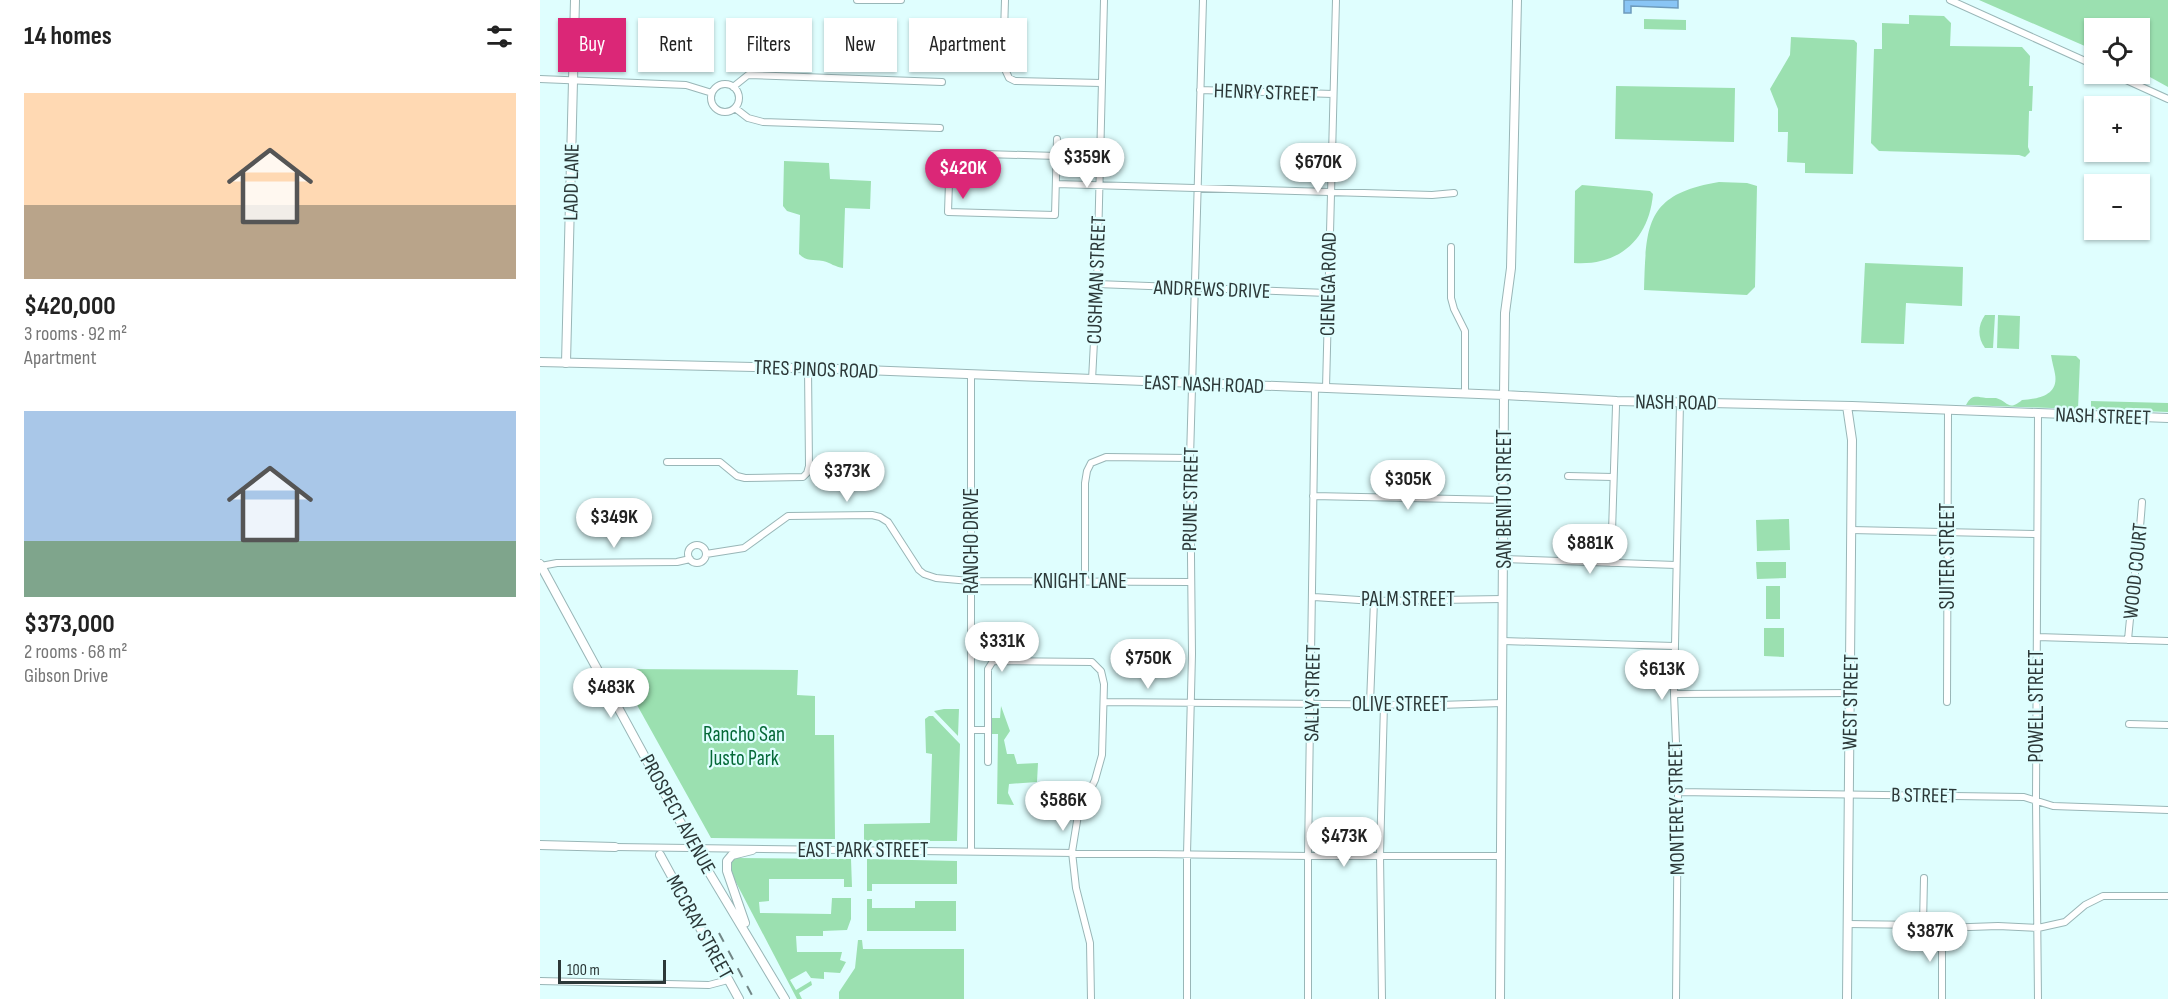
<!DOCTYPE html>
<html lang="en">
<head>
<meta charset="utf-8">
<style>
  body { margin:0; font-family:"Sofia Sans Condensed",sans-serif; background:#f2f2f2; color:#222; height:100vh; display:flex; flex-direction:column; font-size:22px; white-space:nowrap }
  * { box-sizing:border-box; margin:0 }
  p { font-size:20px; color:#767676 }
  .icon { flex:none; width:33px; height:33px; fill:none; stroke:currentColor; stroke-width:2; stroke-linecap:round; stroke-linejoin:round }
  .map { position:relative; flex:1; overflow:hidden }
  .details { display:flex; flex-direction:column; background:#fff; width:540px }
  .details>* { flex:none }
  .top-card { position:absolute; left:18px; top:18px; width:570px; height:54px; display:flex; gap:12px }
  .tools { position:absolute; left:1544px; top:18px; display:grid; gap:12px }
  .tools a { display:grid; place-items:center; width:66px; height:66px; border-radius:0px; background:#fff; box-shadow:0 2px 4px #0004; font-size:30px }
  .scale { position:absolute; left:18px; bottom:15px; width:108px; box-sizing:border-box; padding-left:6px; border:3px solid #2c3838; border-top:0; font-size:16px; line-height:21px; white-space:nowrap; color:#2c3838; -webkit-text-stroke:4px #dffefe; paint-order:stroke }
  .price { position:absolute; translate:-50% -51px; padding:0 14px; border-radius:21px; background:#fff; color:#222; font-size:20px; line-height:39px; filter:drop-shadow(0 2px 3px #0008) }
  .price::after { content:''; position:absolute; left:50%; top:36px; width:18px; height:14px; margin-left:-9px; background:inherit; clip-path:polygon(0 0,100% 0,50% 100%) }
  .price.selected { background:#db2777; color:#fff }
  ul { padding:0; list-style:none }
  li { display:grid; align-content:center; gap:12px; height:318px; padding:0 24px }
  li span { display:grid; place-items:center; height:186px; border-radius:0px; color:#555 }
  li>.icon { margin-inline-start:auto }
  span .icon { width:108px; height:108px; fill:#fffc; stroke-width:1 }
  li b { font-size:26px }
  h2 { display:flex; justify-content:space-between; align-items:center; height:72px; padding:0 24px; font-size:26px }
  .chip { padding:0 21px; border-radius:0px; background:#fff; box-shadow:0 2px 4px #0004; font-size:21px; line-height:54px }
  .chip.selected { background:#db2777; color:#fff }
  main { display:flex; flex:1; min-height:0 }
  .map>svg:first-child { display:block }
  .green { fill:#9be0b0 }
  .water { fill:#89c5f5; stroke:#6d9bbc; stroke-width:1.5 }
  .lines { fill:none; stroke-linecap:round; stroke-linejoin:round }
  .minor-casing { stroke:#99b6b7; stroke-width:8 }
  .tertiary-casing { stroke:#99b6b7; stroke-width:10 }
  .secondary-casing { stroke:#99b6b7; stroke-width:10 }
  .minor { stroke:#fff; stroke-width:6 }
  .tertiary { stroke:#fff; stroke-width:8 }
  .secondary { stroke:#fff; stroke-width:8 }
  .rail { stroke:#728686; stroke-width:2; stroke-dasharray:10 10; stroke-linecap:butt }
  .labels { text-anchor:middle; stroke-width:4.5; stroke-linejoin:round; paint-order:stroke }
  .street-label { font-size:21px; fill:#2c3838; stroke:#dffefe }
  .park-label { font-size:21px; fill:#056937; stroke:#dffefe }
</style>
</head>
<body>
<main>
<section class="details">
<h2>14 homes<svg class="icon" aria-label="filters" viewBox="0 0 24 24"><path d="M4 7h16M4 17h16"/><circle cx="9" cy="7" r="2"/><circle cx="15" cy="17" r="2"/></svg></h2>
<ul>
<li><span style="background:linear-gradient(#ffd9b3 60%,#b9a48a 0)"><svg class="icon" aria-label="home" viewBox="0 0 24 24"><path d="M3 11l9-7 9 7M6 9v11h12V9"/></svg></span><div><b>$420,000</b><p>3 rooms · 92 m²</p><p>Apartment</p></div></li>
<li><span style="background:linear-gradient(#a9c7e8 70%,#7fa58c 0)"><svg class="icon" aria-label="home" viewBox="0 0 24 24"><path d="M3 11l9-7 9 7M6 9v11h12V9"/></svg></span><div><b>$373,000</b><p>2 rooms · 68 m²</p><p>Gibson Drive</p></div></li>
</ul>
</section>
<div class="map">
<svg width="1628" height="999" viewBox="0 0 1628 999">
  <rect width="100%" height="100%" fill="#dffefe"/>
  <path class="green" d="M1439 0H1628V87L1599 71V28H1554V50Z
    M1369 15 1404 16 1411 23 1410 46 1482 47 1490 56 1489 86H1493L1492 111H1489L1488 147 1490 152 1485 157 1479 155 1339 151 1331 143 1334 49H1342V23L1369 24Z
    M1104 19 1146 20V30L1104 29Z
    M1251 37 1314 40 1317 43 1313 174 1265 173V163L1247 162 1248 132H1238V109L1230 89 1250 55Z
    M1076 86 1195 88 1194 142 1075 139Z
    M244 161 289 163 290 179 331 181 330 209 305 208 303 268C295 267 291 263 283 261 273 259 267 262 259 254L260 215 247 211 243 206Z
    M1179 182 1207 183 1217 186 1215 287 1207 295 1104 290C1106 224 1106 194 1179 182Z
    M1042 185 1110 191 1113 194C1109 239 1080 266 1034 263L1035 191Z
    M1325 263 1423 267 1422 306 1366 303 1364 344 1321 343Z
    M1445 315H1455L1453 348H1445C1437 337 1438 325 1445 315Z
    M1458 315 1480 316 1479 349 1457 348Z
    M1511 355 1536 356 1540 360 1538 409 1426 405C1432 394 1436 397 1446 398 1447 398 1456 398 1456 398 1468 401 1468 412 1482 400 1497 399 1519 396 1515 374 1514 368 1512 362 1511 355Z
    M1551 401 1628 403V412L1551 409Z
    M1249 519 1250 550 1217 551 1216 520Z
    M1216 562H1246V578L1217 579Z
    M1226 586H1240V619H1226Z
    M1224 628H1244V657L1224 656Z
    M77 669 258 670 257 695 275 696V735H294L295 839 171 838Z
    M461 706 470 731 464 740 467 754H474L477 764 498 763 497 782 469 784 468 793 474 805 457 804 458 734H451L452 718H460Z
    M404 709H419L418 736 394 711Z
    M389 716H393L420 744 417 841H324V824L390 823 392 754 386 753 385 719Z
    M194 858 311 859 312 887H304V879H229V901L219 902 220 913 291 914 292 898H311V919L307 930 283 931V936H256L257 952H302L300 960 306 962 300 973 284 972V979L271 978 266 971 250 980 256 990 271 981 272 985 259 993 262 999H257L189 869 191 860Z
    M327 859 417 861V884H332V891H327Z
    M327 899H332V908H375V901H416V931H327Z
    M318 940H322L323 949H424V999H299V992L315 968Z"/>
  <path class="water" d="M1084 0H1138V8L1091 6V13H1084Z"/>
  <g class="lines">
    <defs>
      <path id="minor" d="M317 0H361
        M465 0 463 65 469 78 475 81 561 83
        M1410 0 1554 65
        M1573 74 1628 99
        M0 79 146 85 172 93
        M171 98a14 14 0 1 1 28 0a14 14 0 1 1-28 0Z
        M193 87 208 75 402 82
        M660 90 793 94
        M195 108 208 118 223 122 400 128
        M517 156 410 153 408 212 515 215 517 139
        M516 184 892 195 914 193
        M911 247V298L914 309 925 331V393
        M557 284 787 293
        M552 380 557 284 564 0
        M786 388 796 0
        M1498 414 1496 800 1498 999
        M127 462H180L197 476 205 478 263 477 267 473 269 466 268 368
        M1028 476 1073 477
        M773 496 964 500
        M1311 530 1497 534
        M148 554a9 9 0 1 1 18 0a9 9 0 1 1-18 0Z
        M166 554 204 548 248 516 332 515 340 517 348 522 379 570 384 574 396 578 430 581 650 582
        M963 559 1136 565
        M1071 563 1076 406
        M1 566 17 563 137 562 150 559
        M545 581V483L547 471 551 463 566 457 650 458
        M774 597 834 601 963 599
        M1497 637 1628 641
        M1588 640C1592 593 1599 548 1602 502
        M963 641 1134 646
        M1134 694 1310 693
        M564 702 899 705 962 703
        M1407 702 1408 410
        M830 703 834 601
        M1589 724 1628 725
        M431 730H448
        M448 762V669L453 661 552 662 561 671 564 684 562 755 555 780 538 815 532 852 536 888 550 943 551 999
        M1138 792 1484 797 1513 806 1628 810
        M75 847 768 856H961
        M431 851V376
        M1308 924 1383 925 1402 928 1458 926 1498 928 1525 922 1545 905 1563 896H1628
        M1383 925 1384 878
        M1402 928V999
        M0 981 169 985 188 980
        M647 999V854L652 654 650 458 663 0
        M768 999V856L775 388
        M842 999 840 855 844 704
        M1136 999 1138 792 1134 694 1140 402"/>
      <path id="tertiary" d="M977 0 971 268 965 313 964 395 1077 401 1312 406 1628 418
        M26 363 35 0
        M1307 406 1312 440 1307 999
        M0 564 155 849 245 999
        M0 845 75 847
        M120 855 199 999
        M205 923 187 871V861L192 855 212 850"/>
      <path id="secondary" d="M0 362 299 369 964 395 960 999"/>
    </defs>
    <use href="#minor" class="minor-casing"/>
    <use href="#tertiary" class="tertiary-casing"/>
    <use href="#secondary" class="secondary-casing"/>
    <use href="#minor" class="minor"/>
    <use href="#tertiary" class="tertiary"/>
    <use href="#secondary" class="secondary"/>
    <path class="rail" d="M179 933 214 999"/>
  </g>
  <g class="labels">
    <g class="street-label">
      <text transform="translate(726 92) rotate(2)" y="7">HENRY STREET</text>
      <text transform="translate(31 182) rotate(-89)" y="7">LADD LANE</text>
      <text transform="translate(556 280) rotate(-88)" y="7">CUSHMAN STREET</text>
      <text transform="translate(788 284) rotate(-89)" y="7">CIENEGA ROAD</text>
      <text transform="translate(672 289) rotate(2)" y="7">ANDREWS DRIVE</text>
      <text transform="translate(276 369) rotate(2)" y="7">TRES PINOS ROAD</text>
      <text transform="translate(664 384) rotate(2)" y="7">EAST NASH ROAD</text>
      <text transform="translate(1136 402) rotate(1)" y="7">NASH ROAD</text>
      <text transform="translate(1563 416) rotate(2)" y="7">NASH STREET</text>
      <text transform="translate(650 499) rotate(-89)" y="7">PRUNE STREET</text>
      <text transform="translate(964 499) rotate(-90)" y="7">SAN BENITO STREET</text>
      <text transform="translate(431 541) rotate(-90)" y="7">RANCHO DRIVE</text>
      <text transform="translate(1407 556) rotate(-90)" y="7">SUITER STREET</text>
      <text transform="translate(1595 571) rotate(-84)" y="7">WOOD COURT</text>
      <text x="540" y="588">KNIGHT LANE</text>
      <text x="868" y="606">PALM STREET</text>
      <text transform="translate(772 693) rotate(-89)" y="7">SALLY STREET</text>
      <text transform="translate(1310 702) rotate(-89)" y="7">WEST STREET</text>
      <text x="860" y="711">OLIVE STREET</text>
      <text transform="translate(1496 706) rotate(-90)" y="7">POWELL STREET</text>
      <text transform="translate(1384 795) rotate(1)" y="7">B STREET</text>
      <text transform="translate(1136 808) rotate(-91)" y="7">MONTEREY STREET</text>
      <text transform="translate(138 814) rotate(61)" y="7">PROSPECT AVENUE</text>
      <text x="323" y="857">EAST PARK STREET</text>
      <text transform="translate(160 927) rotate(61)" y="7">MCCRAY STREET</text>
    </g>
    <g class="park-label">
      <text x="204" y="741">Rancho San<tspan x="204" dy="24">Justo Park</tspan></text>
    </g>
  </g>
</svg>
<div class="tools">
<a><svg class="icon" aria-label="locate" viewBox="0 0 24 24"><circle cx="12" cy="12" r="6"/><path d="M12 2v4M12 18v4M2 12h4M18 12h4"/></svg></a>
<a>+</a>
<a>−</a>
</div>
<div class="scale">100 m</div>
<b class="price" style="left:547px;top:189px">$359K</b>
<b class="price" style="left:778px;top:194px">$670K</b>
<b class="price selected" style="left:423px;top:200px">$420K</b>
<b class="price" style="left:307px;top:503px">$373K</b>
<b class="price" style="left:868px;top:511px">$305K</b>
<b class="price" style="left:74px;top:549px">$349K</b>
<b class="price" style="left:1050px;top:575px">$881K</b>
<b class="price" style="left:462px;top:673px">$331K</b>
<b class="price" style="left:608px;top:690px">$750K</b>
<b class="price" style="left:1122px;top:701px">$613K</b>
<b class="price" style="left:71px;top:719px">$483K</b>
<b class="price" style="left:523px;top:832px">$586K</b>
<b class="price" style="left:804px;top:868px">$473K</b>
<b class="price" style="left:1390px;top:963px">$387K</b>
<div class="top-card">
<a class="chip selected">Buy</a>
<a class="chip">Rent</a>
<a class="chip">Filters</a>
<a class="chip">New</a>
<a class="chip">Apartment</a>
</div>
</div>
</main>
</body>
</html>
